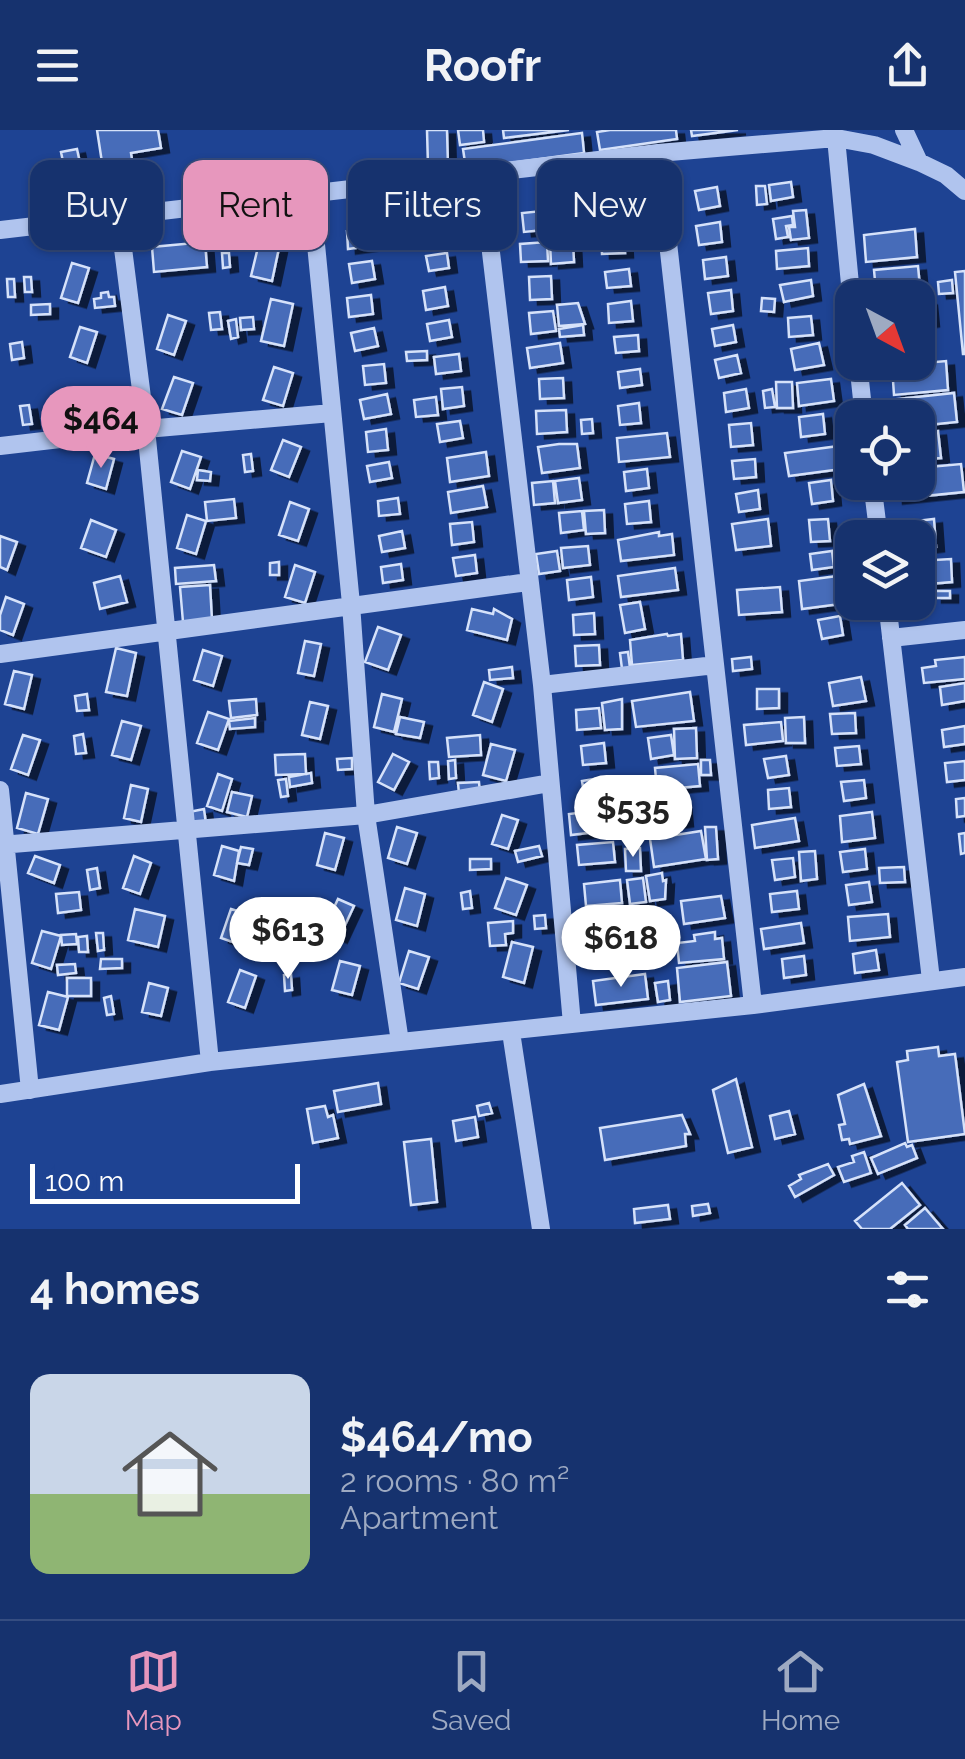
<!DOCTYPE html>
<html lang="en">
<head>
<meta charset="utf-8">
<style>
  body { margin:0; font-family:Raleway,sans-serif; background:#233e76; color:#f1f3f6; height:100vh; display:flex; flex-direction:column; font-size:38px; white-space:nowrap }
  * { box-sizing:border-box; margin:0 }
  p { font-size:32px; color:#9eaac2 }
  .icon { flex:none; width:55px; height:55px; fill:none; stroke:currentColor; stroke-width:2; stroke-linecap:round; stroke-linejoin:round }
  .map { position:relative; height:1099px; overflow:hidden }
  .details { display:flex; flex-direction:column; background:#16326e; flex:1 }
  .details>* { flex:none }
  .hud { position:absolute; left:30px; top:30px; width:905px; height:90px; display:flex; gap:20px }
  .needle { width:65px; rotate:139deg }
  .fabs { position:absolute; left:835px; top:150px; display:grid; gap:20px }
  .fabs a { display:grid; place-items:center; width:100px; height:100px; border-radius:20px; background:#16326e; box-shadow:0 2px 8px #0004,0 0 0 2px #354d81; font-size:50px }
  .scale { position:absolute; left:30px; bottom:25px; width:270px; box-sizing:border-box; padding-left:10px; border:5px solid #fff; border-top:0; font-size:28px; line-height:35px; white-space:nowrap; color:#fff; -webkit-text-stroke:8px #1e4393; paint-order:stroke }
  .price { position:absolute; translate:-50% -85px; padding:0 22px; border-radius:35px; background:#fff; color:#222; font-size:32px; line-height:65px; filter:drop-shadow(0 2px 5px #0008) }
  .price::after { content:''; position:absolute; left:50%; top:60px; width:30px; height:22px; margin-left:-15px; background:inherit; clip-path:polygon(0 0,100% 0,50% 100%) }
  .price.on { background:#e797bd; color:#111 }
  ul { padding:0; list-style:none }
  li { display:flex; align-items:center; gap:30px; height:250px; padding:0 30px }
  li+li { border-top:2px solid #354d81 }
  li span { display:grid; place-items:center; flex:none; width:280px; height:200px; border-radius:20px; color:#555 }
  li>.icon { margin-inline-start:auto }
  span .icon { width:120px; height:120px; fill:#fffc; stroke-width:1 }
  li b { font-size:42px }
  h2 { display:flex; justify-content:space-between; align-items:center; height:120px; padding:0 30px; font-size:42px }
  .chip { padding:0 35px; border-radius:20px; background:#16326e; box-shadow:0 2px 8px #0004,0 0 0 2px #354d81; font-size:35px; line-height:90px }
  .chip.on { background:#e797bd; color:#111 }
  header { display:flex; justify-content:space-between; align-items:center; height:130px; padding:0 30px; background:#16326e; font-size:45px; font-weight:700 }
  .tabs { display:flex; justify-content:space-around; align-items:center; height:140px; border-top:2px solid #354d81; background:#16326e; font-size:28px; color:#9eaac2 }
  .tabs a { display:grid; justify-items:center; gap:5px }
  .tabs .on { color:#e797bd }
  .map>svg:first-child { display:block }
  .building { fill:#476cb9; stroke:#d6e2fa; stroke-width:2.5; filter:url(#shadow) }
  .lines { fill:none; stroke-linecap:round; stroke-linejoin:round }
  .minor { stroke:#b0c4ee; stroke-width:18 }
</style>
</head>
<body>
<header><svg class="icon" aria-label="menu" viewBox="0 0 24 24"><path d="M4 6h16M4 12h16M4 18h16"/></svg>Roofr<svg class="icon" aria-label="share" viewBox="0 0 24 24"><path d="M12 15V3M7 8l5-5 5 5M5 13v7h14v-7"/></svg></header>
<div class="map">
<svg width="965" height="1099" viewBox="0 0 965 1099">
  <defs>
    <filter id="shadow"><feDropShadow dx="8" dy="4.5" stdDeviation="0" flood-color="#0009"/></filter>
  </defs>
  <rect width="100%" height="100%" fill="#1e4393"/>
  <path class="building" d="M97 0H158L161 18 131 23 137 61 107 65Z
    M427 0H447L448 36H428Z
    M458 0H483L484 12 460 15Z
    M503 0H569L504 8Z
    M610 0H676L677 9 600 20 597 2Z
    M691 0H738L692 6Z
    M582 3 584 23 466 39 463 19Z
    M77 19 84 52 68 56 61 22Z
    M240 36 243 53 209 58 206 40Z
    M791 52 793 67 771 71 769 55Z
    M756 56H765L767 74 757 75Z
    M717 57 720 76 699 80 695 61Z
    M597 62 600 88 581 90 578 65Z
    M628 62 631 83 607 85 605 65Z
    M806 80 809 108 791 110 789 97H795L793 81Z
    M542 81 544 100 524 102 522 83Z
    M792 86 793 95 786 96 788 107 776 109 773 89Z
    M569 88 570 98 548 100 547 90Z
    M442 89 444 107 423 110 421 92Z
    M720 92 722 112 699 115 696 96Z
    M369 98 370 116 348 119 347 101Z
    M915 99 917 127 866 132 864 105Z
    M624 104 625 123 602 124 601 105Z
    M573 111 574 132 551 134 550 112Z
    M205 112 207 137 154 142 152 117Z
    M547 112 548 131 521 132 520 114Z
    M259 113 279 118 272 151 251 146Z
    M808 118 809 136 777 139 776 121Z
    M222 123H229L230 137 223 138Z
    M447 123 449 138 429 141 426 126Z
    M726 127 728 146 705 149 703 130Z
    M372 131 375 149 352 153 349 134Z
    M72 133 89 138 78 173 61 168Z
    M918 136 920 158 876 162 874 140Z
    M629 139 631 156 607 158 605 142Z
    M965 141V224H963L955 142Z
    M551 146 552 169 530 170 529 147Z
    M24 147H31L32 162H25Z
    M7 149H14L15 167H8Z
    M811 150 813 166 784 172 780 155Z
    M952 150 953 163 939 164 938 152Z
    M445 157 448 176 426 180 423 161Z
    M731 160 733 181 711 184 708 163Z
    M108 162 109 167H114L115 176 95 178 94 169 101 168V163Z
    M371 165 373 184 349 187 347 168Z
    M762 168 775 169 774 182 761 181Z
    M271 169 293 174 284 216 261 211Z
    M631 171 633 191 609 193 608 174Z
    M929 171 931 192 918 194V172Z
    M578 173 585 194 559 196 557 175Z
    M50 174V184L31 185V175Z
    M553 181 556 201 531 204 529 183Z
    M220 182 222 199 211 200 209 183Z
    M168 185 186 191 174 225 157 219Z
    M811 186 813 205 789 207 788 188Z
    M253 187 254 199 241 200 240 188Z
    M236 189 238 207 231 209 228 191Z
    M449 190 452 207 430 211 427 194Z
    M583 195 584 205 560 207 559 199Z
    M733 195 736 212 715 216 712 199Z
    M80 197 97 202 87 233 70 227Z
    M374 198 378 216 355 221 351 203Z
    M638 205 639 221 616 223 614 207Z
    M22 212 24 228 12 230 10 214Z
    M560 213 563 233 530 238 527 218Z
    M819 213 824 235 795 240 791 219Z
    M427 221V230L407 231 406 222Z
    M459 224 461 241 436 244 434 227Z
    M737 225 741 243 719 248 715 230Z
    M946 231 948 260 894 265 892 236Z
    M384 234 386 253 365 255 363 236Z
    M274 237 293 243 283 276 263 270Z
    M640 239 642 255 620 258 618 242Z
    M174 247 193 253 182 285 162 279Z
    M563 248 564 268 540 269 539 249Z
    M831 249 834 271 799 276 797 253Z
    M776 252H792L793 278H777Z
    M462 257 464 276 443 279 441 259Z
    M83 258 104 264 95 296 74 290Z
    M746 259 749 278 726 282 724 263Z
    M772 259 775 277 765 278 763 261Z
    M954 263 957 292 918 296V288H890L888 270Z
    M387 264 391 284 364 289 360 270Z
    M436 267 438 285 416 287 414 270Z
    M639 273 641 293 620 295 618 276Z
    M29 275 32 294 23 295 20 276Z
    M566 280 567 302 537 304 536 281Z
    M823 284 825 304 801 307 799 287Z
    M592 289 593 303 582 304 581 290Z
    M460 291 463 308 440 312 437 294Z
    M751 293 753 315 731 317 729 295Z
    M386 299 388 320 368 322 366 302Z
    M938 301 941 328 918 330V303Z
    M667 303 670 327 619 332 617 308Z
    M283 310 301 317 289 347 271 340Z
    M559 314H577L580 338 542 343 538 317Z
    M839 316 842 339 789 346 785 323Z
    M182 321 201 327 190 359 171 352Z
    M486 322 489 346 450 352 447 328Z
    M95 324 114 329 106 359 87 353Z
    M251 324 253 341 245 342 243 325Z
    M755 329 756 347 734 349 732 331Z
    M389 332 392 348 370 352 367 336Z
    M961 334 964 362 895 369 894 352H918V338Z
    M647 339 649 358 626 361 624 342Z
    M198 340 211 342 210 351 197 350Z
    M579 348 582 370 558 373 555 351Z
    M831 350 833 371 812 374 809 353Z
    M553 351 555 373 534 375 532 353Z
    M483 356 487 377 451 383 448 362Z
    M758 360 760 379 739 382 736 364Z
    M398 368 400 384 379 386 378 371Z
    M234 369 236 388 207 391 205 372Z
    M649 371 651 392 627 394 625 374Z
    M290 372 309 379 298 411 279 405Z
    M604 380 605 403 586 404 584 381Z
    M582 381 584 400 561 403 559 383Z
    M187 385 206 391 196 424 177 418Z
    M768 389 771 416 736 420 732 394Z
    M828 389 830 411 811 412 809 390Z
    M934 389 936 417 918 419V408H892L891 394Z
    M91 390 116 400 106 427 81 418Z
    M472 392 474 412 452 415 450 394Z
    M402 401 405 418 382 422 379 406Z
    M659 402V406L672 404 674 425 621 431 618 410Z
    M0 406 17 412 7 440 0 437Z
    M588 416 590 435 563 438 561 418Z
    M557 421 560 441 539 444 536 424Z
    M832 421 834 437 812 440 810 424Z
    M475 425 477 443 456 446 453 428Z
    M951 429 952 452 918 455V431Z
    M279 432V445H270V433Z
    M401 434 403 450 383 453 381 437Z
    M214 435 216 451 176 454 175 438Z
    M295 435 315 442 305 473 285 467Z
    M675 438 678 460 621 467 618 446Z
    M845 445 848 473 802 479 799 451Z
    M120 446 127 472 100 479 94 453Z
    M591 447 593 467 569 470 567 450Z
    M210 455 212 490 183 492 180 457Z
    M780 457 782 482 739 485 737 460Z
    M934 461H950V468H934Z
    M6 467 24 474 13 505 0 500V485Z
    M640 472 645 499 625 503 620 475Z
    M472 479 493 484 494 479 512 489 507 510 467 500Z
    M594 483 595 504 574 505 573 485Z
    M840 486 843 505 822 509 818 490Z
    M378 497 401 505 388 540 365 532Z
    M667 504 668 506 681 504 683 530 632 535 630 510Z
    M305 511 321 514 314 546 298 543Z
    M599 515 600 535 576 536 575 516Z
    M116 518 136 523 127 566 106 562Z
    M203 520 222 526 213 556 194 550Z
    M628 522 630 538 622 539 620 523Z
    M751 527 752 539 733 541 732 529Z
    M965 527V549L924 553 922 538 936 536 935 530Z
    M512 537 513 548 490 550 489 540Z
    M14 541 32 545 24 579 5 574Z
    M861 547 866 571 833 576 829 553Z
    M484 552 503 559 492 592 473 585Z
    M965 553V571L942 575 940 557Z
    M757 559H779V578L757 579Z
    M690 562 694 591 636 597 632 571Z
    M87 564 89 580 77 581 75 566Z
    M382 564 402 569 394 602 374 597Z
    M256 569 257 585 231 588 229 571Z
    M622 569V599L605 600 602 573Z
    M310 572 328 576 320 609 302 605Z
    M599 578 601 598 577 600 576 580Z
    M208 582 229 589 218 620 197 613Z
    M855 583 856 603 832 604 830 584Z
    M400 587 424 592 420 608 396 604Z
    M804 587 805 613H786L785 588Z
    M255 588V597L230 599 229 591Z
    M122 591 141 596 131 630 112 625Z
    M781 592 783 611 746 615 744 595Z
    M965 596V614L944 617 942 600Z
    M696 598 697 628 675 629 674 599Z
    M83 604 86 623 76 624 74 606Z
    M23 605 40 610 28 645 11 639Z
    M480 605 481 625 449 627 447 608Z
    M671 605 674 625 651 629 648 608Z
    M604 613 606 633 583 635 581 616Z
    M491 614 515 620 506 651 483 645Z
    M859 616 861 634 837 636 835 618Z
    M305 624 306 644 276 645 275 625Z
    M393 624 409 632 394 660 378 652Z
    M786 626 789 645 768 648 764 629Z
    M352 628V639L338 640 337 629Z
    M455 630 456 648 449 649 448 631Z
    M701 630H710L711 645H701Z
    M965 631V650L947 652 945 633Z
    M429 632H438L439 648 430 649Z
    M698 634 700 656 657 660 655 638Z
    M311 643 312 653 290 657 289 647Z
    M218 644 232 649 222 681 207 676Z
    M606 647 609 666 585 670 582 651Z
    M286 649 288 666 281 667 278 650Z
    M864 650 866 668 844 671 841 652Z
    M479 652 480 663 459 664 458 653Z
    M131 655 148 659 141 692 124 688Z
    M789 658 791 677 769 679 768 660Z
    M232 662 252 666 247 687 227 682Z
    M26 663 48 669 38 704 17 698Z
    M965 668V686L957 687 956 669Z
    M683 672 685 692 662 695 660 674Z
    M631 674 634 703 619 704 615 676Z
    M204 679 206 694 192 697 189 682Z
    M610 679 612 700 571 705 569 684Z
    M872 682 875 708 842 712 840 686Z
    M502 685 518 690 508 719 492 714Z
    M795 688 799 711 755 718 752 695Z
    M397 697 417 703 407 734 388 728Z
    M705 697H716L718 729 707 730Z
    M701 701 706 729 654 737 650 709Z
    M325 703 344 708 335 740 317 735Z
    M965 703V723L961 724 959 704Z
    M613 712 615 732 579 735 577 715Z
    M222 716 239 721 234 751 214 745Z
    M539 716 542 726 518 732 515 721Z
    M241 717 253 719 249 735 237 733Z
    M640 718 641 741H626L625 719Z
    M865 719 867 739 843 742 840 722Z
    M815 721 817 749 801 751 799 722Z
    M35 726 60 735 54 753 28 743Z
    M134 726 151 733 140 764 123 758Z
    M793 728 795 747 775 750 772 730Z
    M470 729H491V739L470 740Z
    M904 737 905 752 880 753 879 738Z
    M97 738 100 758 90 760 87 740Z
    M662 743 663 751 666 750 665 769 650 771 646 746Z
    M506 748 527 755 516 785 495 778Z
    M643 748 646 772 630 774 627 750Z
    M620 750 622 773 586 776 584 754Z
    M869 752 872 772 849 775 846 755Z
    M405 758 425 764 417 796 396 790Z
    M470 761 472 778 463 779 461 763Z
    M797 761 799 779 772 782 770 764Z
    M79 762 81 780 58 783 56 764Z
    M721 766 725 788 684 794 681 771Z
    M338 769 354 776 339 808 323 801Z
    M135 779 165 786 158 817 128 810Z
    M231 779 251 785 241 815 221 808Z
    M630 781 633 803 585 809 583 786Z
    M888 784 890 807 850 811 848 787Z
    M545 785 546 798 535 799 534 786Z
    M513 791V803L505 804 506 815 490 816 488 793Z
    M801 793 804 813 764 819 761 799Z
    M42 801 61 806 51 839 32 833Z
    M715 802V809L722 808 724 829 679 833 677 813 695 811 694 805Z
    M96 803H103L104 820 98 821Z
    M76 804 77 814 62 815 61 805Z
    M87 806 88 822H79L78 807Z
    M512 812 533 817 524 853 503 847Z
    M876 820 879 840 855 843 853 824Z
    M409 821 429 827 418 859 399 853Z
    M804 826 806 845 784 848 782 829Z
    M101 829H122V838L100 839Z
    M340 831 360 836 352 865 332 860Z
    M727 832 731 866 680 872 677 838Z
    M75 834 76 843 58 845 57 835Z
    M240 840 256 846 245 878 228 872Z
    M291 844 292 860 285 861 284 845Z
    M645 844 648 869 596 875 593 851Z
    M67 848H91V866H67Z
    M668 851 670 870 658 872 655 853Z
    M149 853 168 858 161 886 142 882Z
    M48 862 68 867 59 900 39 895Z
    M111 866 114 884 107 885 104 868Z
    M938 917 939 926 955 924 965 1004 908 1012 897 932 908 930 907 921Z
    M736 949 752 1017 728 1023 713 960Z
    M378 953 381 974 338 982 334 961Z
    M864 954 881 1006 850 1014 849 1009 842 1010 839 995 845 994 838 965Z
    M489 973 492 983 479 986 477 976Z
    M325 976 328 987 333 985 338 1008 313 1013 307 979Z
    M789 981 795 1004 775 1009 770 986Z
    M682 985 690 1004H685L686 1016 605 1030 600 998Z
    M475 987 478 1007 456 1011 453 991Z
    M431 1009 437 1072 411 1075 404 1012Z
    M905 1013 907 1017 912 1015 917 1028 878 1044 871 1028Z
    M864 1022 871 1043 844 1052 838 1037 854 1032 852 1026Z
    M828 1034 834 1045 795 1067 789 1056 801 1049 799 1045Z
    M902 1053 920 1075 890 1099H862L855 1091Z
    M708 1074 710 1083 693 1086 692 1076Z
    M668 1075 670 1089 635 1093 634 1079Z
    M925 1078 943 1099H908L905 1095Z"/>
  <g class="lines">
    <path class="minor" d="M904 0 919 32
      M836 8 852 175
      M658 23 753 875
      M482 46 542 555 572 894
      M311 63 351 474 366 685 400 912
      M119 87 146 299 210 932
      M0 100 658 23 836 8 874 15 919 32 946 45 965 61
      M858 232 864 288
      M0 316 146 299 332 283
      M872 352 879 408
      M887 472 931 850
      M891 508 965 500
      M0 524 528 452
      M542 555 715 535
      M0 660 30 960
      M0 715 366 685 550 653
      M511 902 541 1099
      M0 964 210 932 753 875 965 847"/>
  </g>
</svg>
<div class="fabs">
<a><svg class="needle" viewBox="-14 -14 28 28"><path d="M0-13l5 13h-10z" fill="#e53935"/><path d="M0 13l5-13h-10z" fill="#9eaac2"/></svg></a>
<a><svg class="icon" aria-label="locate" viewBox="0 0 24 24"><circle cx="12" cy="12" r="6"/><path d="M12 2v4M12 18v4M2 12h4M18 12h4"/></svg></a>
<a><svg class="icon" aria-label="layers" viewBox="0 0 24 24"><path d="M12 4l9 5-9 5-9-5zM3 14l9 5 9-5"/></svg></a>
</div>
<div class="scale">100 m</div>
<b class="price on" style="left:101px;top:341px">$464</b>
<b class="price" style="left:633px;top:730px">$535</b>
<b class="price" style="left:288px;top:852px">$613</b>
<b class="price" style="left:621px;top:860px">$618</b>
<div class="hud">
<a class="chip">Buy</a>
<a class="chip on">Rent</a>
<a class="chip">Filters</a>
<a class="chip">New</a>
</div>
</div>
<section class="details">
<h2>4 homes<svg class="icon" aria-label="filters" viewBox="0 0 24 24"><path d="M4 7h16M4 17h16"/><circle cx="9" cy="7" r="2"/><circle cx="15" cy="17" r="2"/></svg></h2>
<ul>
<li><span style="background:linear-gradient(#c9d6e8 60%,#8fb573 0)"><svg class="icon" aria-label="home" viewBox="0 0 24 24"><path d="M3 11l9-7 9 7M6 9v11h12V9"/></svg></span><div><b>$464/mo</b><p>2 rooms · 80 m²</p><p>Apartment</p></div></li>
</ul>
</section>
<nav class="tabs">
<a class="on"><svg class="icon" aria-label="map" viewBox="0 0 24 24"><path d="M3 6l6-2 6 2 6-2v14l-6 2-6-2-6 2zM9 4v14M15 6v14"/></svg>Map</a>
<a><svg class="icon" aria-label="saved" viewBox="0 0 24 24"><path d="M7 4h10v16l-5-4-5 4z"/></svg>Saved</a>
<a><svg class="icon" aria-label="home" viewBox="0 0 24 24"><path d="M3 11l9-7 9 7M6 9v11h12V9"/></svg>Home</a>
</nav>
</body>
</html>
